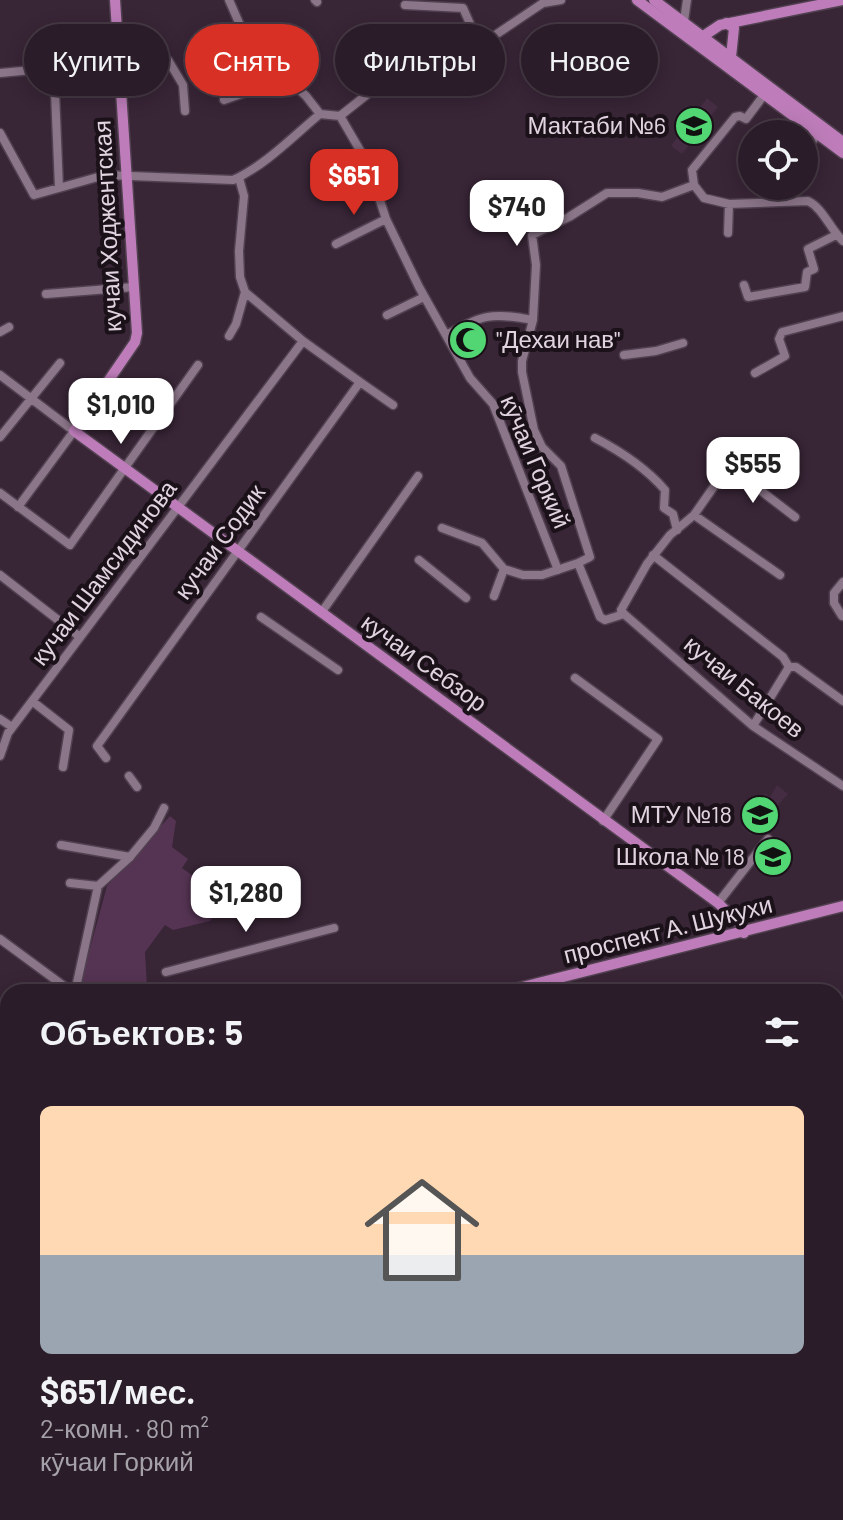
<!DOCTYPE html>
<html lang="ru">
<head>
<meta charset="utf-8">
<style>
  body { margin:0; font-family:Barlow,sans-serif; background:#362934; color:#f1f3f6; height:100vh; display:flex; flex-direction:column; font-size:30px; white-space:nowrap }
  * { box-sizing:border-box; margin:0 }
  p { font-size:26px; color:#a5a1a8 }
  .icon { flex:none; width:44px; height:44px; fill:none; stroke:currentColor; stroke-width:2; stroke-linecap:round; stroke-linejoin:round }
  .map { position:relative; flex:1; overflow:hidden }
  .details { position:absolute; left:0px; top:984px; width:844px; height:536px; display:flex; flex-direction:column; background:#2a1c28; border-radius:24px 24px 0 0; box-shadow:0 4px 20px #0003,0 0 0 2px #463a45 }
  .details>* { flex:none }
  .hud { position:absolute; left:24px; top:24px; width:796px; height:72px; display:flex; gap:16px }
  .fabs { position:absolute; left:738px; top:120px; display:grid; gap:16px }
  .fabs a { display:grid; place-items:center; width:80px; height:80px; border-radius:50%; background:#2a1c28; box-shadow:0 4px 20px #0003,0 0 0 2px #463a45; font-size:40px }
  .price { position:absolute; translate:-50% -68px; padding:0 18px; border-radius:16px; background:#fff; color:#222; font-size:26px; line-height:52px; filter:drop-shadow(0 2px 4px #0008) }
  .price::after { content:''; position:absolute; left:50%; top:48px; width:24px; height:18px; margin-left:-12px; background:inherit; clip-path:polygon(0 0,100% 0,50% 100%) }
  .price.selected { background:#d93025; color:#fff }
  ul { padding:0; list-style:none }
  li { display:grid; align-content:center; gap:16px; height:424px; padding:0 40px }
  li+li { border-top:2px solid #463a45 }
  li span { display:grid; place-items:center; height:248px; border-radius:12px; color:#555 }
  li>.icon { margin-inline-start:auto }
  span .icon { width:144px; height:144px; fill:#fffc; stroke-width:1 }
  li b { font-size:34px }
  h2 { display:flex; justify-content:space-between; align-items:center; height:96px; padding:0 40px; font-size:34px }
  .pill { padding:0 28px; border-radius:36px; background:#2a1c28; box-shadow:0 4px 20px #0003,0 0 0 2px #463a45; font-size:28px; line-height:72px }
  .pill.selected { background:#d93025; color:#fff }
  .map>svg:first-child { display:block }
  .built { fill:#442c42 }
  .green { fill:#553453 }
  .lines { fill:none; stroke-linecap:round; stroke-linejoin:round }
  .minor-casing { stroke:#514150; stroke-width:11 }
  .major-casing { stroke:#514150; stroke-width:13 }
  .minor { stroke:#8b7589; stroke-width:8 }
  .major { stroke:#be7dba; stroke-width:10 }
  .labels { text-anchor:middle; stroke-width:8; stroke-linejoin:round; paint-order:stroke }
  .poi-label { font-size:24px; fill:#e1d4e0; stroke:#1a1119; text-anchor:end }
  .street-label { font-size:24px; fill:#e1d4e0; stroke:#1a1119 }
</style>
</head>
<body>
<div class="map">
<svg width="843" height="1520" viewBox="0 0 843 1520">
  <rect width="100%" height="100%" fill="#382536"/>
  <path class="built" d="M707 98 718 107 682 154 671 146Z
    M777 785 788 794 751 835 742 827 761 804 759 801 765 793 770 797Z"/>
  <path class="green" d="M170 816 176 821 172 847 188 859 182 868 196 878 197 886 212 898 204 909 213 917 210 921 173 930 165 925 145 952 147 986 81 982 107 886Z"/>
  <g class="lines">
    <defs>
      <path id="minor" d="M229 0 247 41 306 96 320 114
        M315 0 317 2
        M405 5 463 8 479 44
        M683 28 687 0
        M399 38 408 35 425 65
        M54 68 59 188
        M0 73 163 58 168 60 183 85 185 111
        M224 100 252 90 274 68
        M340 116 368 164 386 219 419 287 470 378 493 404 558 570
        M0 133 34 195 105 175 233 180C266 165 292 137 320 114L340 116 398 70 461 58 543 3 561 0
        M804 155 817 134
        M342 176 368 164
        M239 178 244 196 239 251 240 277 245 292 303 341 360 382
        M694 185 704 198 729 204 808 201C823 208 830 229 843 241
        M728 233 729 204
        M336 244 386 219
        M744 285 748 297 805 287 807 272 814 269 808 249 836 235
        M46 294 134 287
        M387 315 424 297
        M0 332 9 327
        M446 335C484 315 489 312 533 320
        M229 336 236 324 245 292
        M624 355 656 351 683 343
        M755 373 785 356 779 339 782 332 843 316
        M0 375 74 431 18 507
        M0 437 60 363
        M595 438C620 451 646 468 665 490L664 508 673 514 677 530
        M730 467 795 517
        M0 493 70 545 198 365
        M694 515 780 575
        M442 528 482 543 504 569 523 575H542L578 563 600 617 605 620 624 614
        M653 555 783 657 789 667H796L843 701
        M419 560 466 598
        M578 563 590 557 561 466 542 447 534 430 522 372V361L533 320 536 265 532 235 569 217 607 193H638L662 197 694 185 692 170 735 117 740 116 746 119 764 95
        M0 575 80 637
        M494 596 504 569
        M321 613 418 476
        M624 614 753 726 843 786
        M624 614 621 610 647 564 670 535 694 515 743 445
        M842 616 834 603V593L843 582
        M261 617 338 670
        M575 678 658 739 603 821
        M32 701 69 730 63 767
        M0 719 12 727
        M753 726 789 667
        M0 756 8 733 303 341
        M106 758 97 746 360 382 393 405
        M129 776 137 787
        M61 845 130 857
        M70 883 98 886
        M718 903 768 839
        M0 939 72 992
        M166 972 334 928
        M75 992 98 886 130 857 154 828 164 808
        M47 1512 49 1520
        M137 1512V1520
        M252 1512V1520
        M563 1512 580 1520
        M766 1512 776 1520
        M807 1512 813 1520
        M295 1520 296 1512"/>
      <path id="major" d="M115 0 137 333 135 342 74 431 718 903 740 924 744 933
        M637 0 843 153
        M654 0 843 142
        M726 23 734 28 731 57
        M699 39 720 25 843 0
        M503 992 843 906
        M0 1121 8 1119"/>
    </defs>
    <use href="#minor" class="minor-casing"/>
    <use href="#major" class="major-casing"/>
    <use href="#minor" class="minor"/>
    <use href="#major" class="major"/>
  </g>
  <defs>
    <symbol id="school-disc" viewBox="-11 -11 22 22"><circle r="9.5" fill="#52d673" stroke="#1a1119"/><path d="M0-5L7-2L0 1L-7-2ZM-4 1L0 2.5L4 1V4Q0 6-4 4Z" fill="#111"/></symbol>
    <symbol id="mosque-disc" viewBox="-11 -11 22 22"><circle r="9.5" fill="#52d673" stroke="#1a1119"/><path d="M3.5-4.9A6 6 0 1 0 3.5 4.9A5 5 0 1 1 3.5-4.9Z" fill="#111"/></symbol>
  </defs>
  <g fill-rule="evenodd">
    <use href="#school-disc" x="672" y="104" width="44" height="44"/>
    <use href="#mosque-disc" x="446" y="318" width="44" height="44"/>
    <use href="#school-disc" x="738" y="793" width="44" height="44"/>
    <use href="#school-disc" x="751" y="835" width="44" height="44"/>
  </g>
  <g class="labels">
    <g class="poi-label">
      <text x="666" y="134">Мактаби №6</text>
      <text x="496" y="348" text-anchor="start">"Дехаи нав"</text>
      <text x="732" y="823">МТУ №18</text>
      <text x="745" y="865">Школа № 18</text>
    </g>
    <g class="street-label">
      <text transform="translate(108 226) rotate(-93)" y="8">кучаи Ходжентская</text>
      <text transform="translate(535 462) rotate(67)" y="8">кӯчаи Горкий</text>
      <text transform="translate(220 542) rotate(-54)" y="8">кучаи Содик</text>
      <text transform="translate(104 573) rotate(-53)" y="8">кучаи Шамсидинова</text>
      <text transform="translate(424 663) rotate(36)" y="8">кучаи Себзор</text>
      <text transform="translate(744 687) rotate(39)" y="8">кучаи Бакоев</text>
      <text transform="translate(668 930) rotate(-14)" y="8">проспект А. Шукухи</text>
    </g>
  </g>
</svg>
<div class="fabs">
<a><svg class="icon" aria-label="locate" viewBox="0 0 24 24"><circle cx="12" cy="12" r="6"/><path d="M12 2v4M12 18v4M2 12h4M18 12h4"/></svg></a>
</div>
<b class="price selected" style="left:354px;top:217px">$651</b>
<b class="price" style="left:517px;top:248px">$740</b>
<b class="price" style="left:121px;top:446px">$1,010</b>
<b class="price" style="left:753px;top:505px">$555</b>
<b class="price" style="left:246px;top:934px">$1,280</b>
<div class="hud">
<a class="pill">Купить</a>
<a class="pill selected">Снять</a>
<a class="pill">Фильтры</a>
<a class="pill">Новое</a>
</div>
<section class="details">
<h2>Объектов: 5<svg class="icon" aria-label="filters" viewBox="0 0 24 24"><path d="M4 7h16M4 17h16"/><circle cx="9" cy="7" r="2"/><circle cx="15" cy="17" r="2"/></svg></h2>
<ul>
<li><span style="background:linear-gradient(#ffd9b3 60%,#9aa5b1 0)"><svg class="icon" aria-label="home" viewBox="0 0 24 24"><path d="M3 11l9-7 9 7M6 9v11h12V9"/></svg></span><div><b>$651/мес.</b><p>2-комн. · 80 m²</p><p>кӯчаи Горкий</p></div></li>
</ul>
</section>
</div>
</body>
</html>
